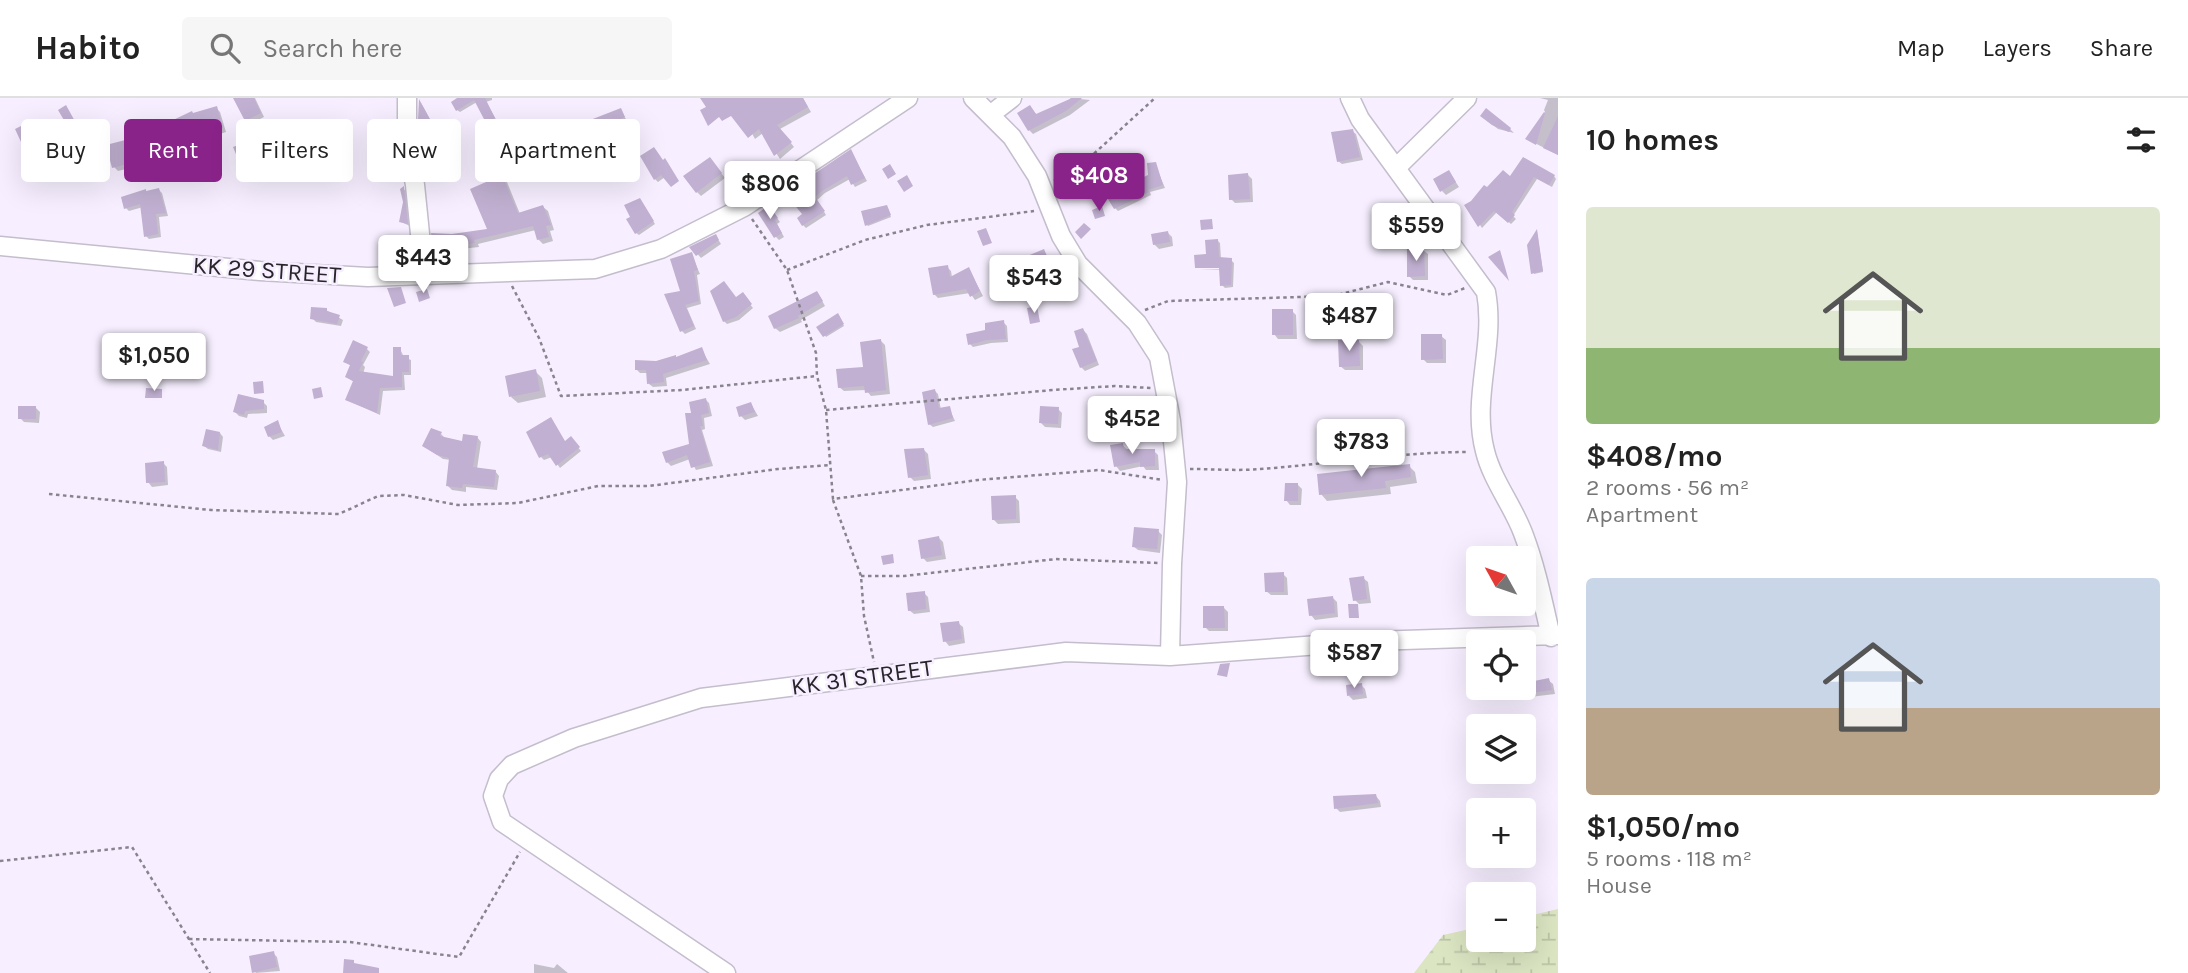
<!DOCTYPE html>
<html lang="en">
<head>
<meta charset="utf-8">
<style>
  body { margin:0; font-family:Karla,sans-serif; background:#f6f6f6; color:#222; height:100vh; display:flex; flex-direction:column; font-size:26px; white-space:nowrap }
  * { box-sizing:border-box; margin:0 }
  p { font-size:23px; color:#767676 }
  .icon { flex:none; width:38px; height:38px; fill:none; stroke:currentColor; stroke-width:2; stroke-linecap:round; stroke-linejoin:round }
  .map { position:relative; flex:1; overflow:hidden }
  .panel { display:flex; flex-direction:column; background:#fff; width:630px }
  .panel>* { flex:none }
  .guide { position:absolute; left:21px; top:21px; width:665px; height:63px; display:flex; gap:14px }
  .needle { width:46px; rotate:310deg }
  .tools { position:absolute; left:1466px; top:448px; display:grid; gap:14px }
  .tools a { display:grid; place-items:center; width:70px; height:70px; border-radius:7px; background:#fff; box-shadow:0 7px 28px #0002; font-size:35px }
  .price { position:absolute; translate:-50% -60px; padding:0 16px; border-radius:7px; background:#fff; color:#222; font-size:23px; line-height:46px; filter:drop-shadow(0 2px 4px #0008) }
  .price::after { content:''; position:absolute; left:50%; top:42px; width:21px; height:16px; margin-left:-10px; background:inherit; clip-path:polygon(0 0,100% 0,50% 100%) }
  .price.current { background:#8a2389; color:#fff }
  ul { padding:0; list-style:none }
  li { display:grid; align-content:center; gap:14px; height:371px; padding:0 28px }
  li span { display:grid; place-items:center; height:217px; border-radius:7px; color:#555 }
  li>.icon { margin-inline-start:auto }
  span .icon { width:126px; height:126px; fill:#fffc; stroke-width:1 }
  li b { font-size:30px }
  h2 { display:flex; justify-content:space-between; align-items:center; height:84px; padding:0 28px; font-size:30px }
  .tag { padding:0 24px; border-radius:7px; background:#fff; box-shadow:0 7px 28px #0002; font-size:24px; line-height:63px }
  .tag.current { background:#8a2389; color:#fff }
  header { display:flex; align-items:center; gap:42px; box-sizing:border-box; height:98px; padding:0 35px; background:#fff; border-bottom:2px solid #e0e0e0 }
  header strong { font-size:33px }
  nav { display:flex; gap:38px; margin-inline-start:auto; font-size:24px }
  .search { width:490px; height:63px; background:#f6f6f6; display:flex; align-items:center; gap:18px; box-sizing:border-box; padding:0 24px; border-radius:7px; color:#767676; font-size:26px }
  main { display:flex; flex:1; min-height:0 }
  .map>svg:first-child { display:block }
  .wetland { fill:url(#wetland-marsh) }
  .shadow { fill:#0003 }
  .building { fill:#c1b0d1 }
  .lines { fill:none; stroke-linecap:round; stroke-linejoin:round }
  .minor-casing { stroke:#c4bdcc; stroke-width:21 }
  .path { stroke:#88838d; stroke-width:2.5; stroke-dasharray:3.5 3.5; stroke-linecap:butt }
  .minor { stroke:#fff; stroke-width:18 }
  .labels { text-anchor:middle; stroke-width:5; stroke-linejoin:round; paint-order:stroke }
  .street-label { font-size:24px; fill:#29262b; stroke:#f7efff }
</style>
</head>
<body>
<header>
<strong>Habito</strong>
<div class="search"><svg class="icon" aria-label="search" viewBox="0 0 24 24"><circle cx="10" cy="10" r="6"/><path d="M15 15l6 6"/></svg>Search here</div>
<nav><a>Map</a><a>Layers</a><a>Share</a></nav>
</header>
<main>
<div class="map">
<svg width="1558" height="875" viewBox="0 0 1558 875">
  <defs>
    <pattern id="wetland-marsh" width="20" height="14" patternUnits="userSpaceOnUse" patternTransform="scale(1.75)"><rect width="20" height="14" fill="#dbe5c2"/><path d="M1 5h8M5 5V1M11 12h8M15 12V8" fill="none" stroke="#bcc4a7"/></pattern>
  </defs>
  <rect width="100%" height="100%" fill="#f7efff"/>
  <path class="wetland" d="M1558 811V875H1414L1443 837 1479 829V842H1524V819Z"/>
  <path class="shadow" d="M235 0H255L264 19 250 26Z
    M467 0H492V2L486 4 497 23 490 27 477 4 460 14 457 12Z
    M733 0H803L811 14 780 31 794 49 780 61 763 35 755 41Z
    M1070 0 1090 2 1070 17 1033 36 1029 32 1030 9 1037 17 1071 2Z
    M1558 0V57L1527 41 1545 14 1544 12 1548 2 1540 0Z
    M421 5 432 25 437 28 444 46 426 53 422 49 424 28Z
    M66 9 85 41 62 48 63 50 36 62 29 44 26 45 23 43 27 31 31 39 42 40 70 30Z
    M216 10 220 14 226 34 214 38 210 34 186 45 182 41 193 17Z
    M620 12 628 24 595 37 591 33Z
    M1486 22 1510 31 1514 35 1498 31Z
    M1352 33 1356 36 1363 62 1342 66 1338 63Z
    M128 43 132 47 138 68 118 73 114 69Z
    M563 45 574 62 564 69 560 64Z
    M248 46 256 60 244 65 239 60Z
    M595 48 601 57 598 59 607 76 597 82 594 78Z
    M851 54 867 83 855 89 850 81 825 95 817 102 826 117 806 130 803 127 805 116 791 99Z
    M397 56 401 61 400 74 392 73 388 69Z
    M1524 61 1554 78 1556 81 1552 89 1537 81 1513 118 1516 121 1511 126 1497 114 1482 130 1467 107 1510 81Z
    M663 63 665 79 658 84 655 81Z
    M714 66 725 80 701 98 697 94Z
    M1155 66 1165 90 1150 94 1151 97 1118 113 1115 110 1150 78Z
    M1449 74 1459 89 1446 97 1442 93Z
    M1248 77 1252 81 1253 104 1235 105 1231 101Z
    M502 79 507 84 520 116 543 109 548 113 554 132 550 133 553 143 543 146 538 141 536 132 478 146 479 149 461 151V155L450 154V158H440L435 153 452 137 489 133Z
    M403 91 406 93 410 128 401 124 404 103Z
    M159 92 162 95 168 118 159 119 161 139 149 141 146 138 143 109 129 113 126 110Z
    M640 102 655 126 639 137 636 135Z
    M888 111 891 119 868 128 867 127Z
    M772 113 780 124 777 126 784 139 779 142 776 139Z
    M1537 134 1543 174 1534 176 1528 147Z
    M1168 135 1172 139 1173 148 1159 151 1154 146Z
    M716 138 721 146 701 160 692 150Z
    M1217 142 1220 145 1221 161 1231 162 1234 165 1233 189 1225 190 1222 187 1221 172H1199L1228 171 1208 158Z
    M1423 152 1428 156V182H1413L1409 178Z
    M1044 153 1053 170 1037 177 1039 185 1026 189 1021 185Z
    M691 156 700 176 697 177 701 206 687 210 696 231 685 236 682 233 683 195Z
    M947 169 951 173 952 179 969 171 983 198 975 202 970 195 938 200 934 196Z
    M742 196 753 210 739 222 727 226 724 223 737 201Z
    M820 199 825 208 801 222 802 224 780 234 775 230Z
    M326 212 343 222 341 228 316 224 312 220Z
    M1292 213 1296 217 1297 241H1278L1274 236Z
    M839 218 844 228 826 239 819 229Z
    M1003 224 1007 228 1008 244 991 245 973 249 970 246Z
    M1083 232 1087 236 1099 267 1085 273 1081 269Z
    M1441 238 1446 242V265H1427L1423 261Z
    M881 243 885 247 890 296 871 298 866 292 844 293 839 289 865 270Z
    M1359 244 1363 248V272H1345L1340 268Z
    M367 251 370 254 363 267 365 269 363 276 394 280 400 251 404 259 411 262V277H404L405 292 383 293 380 317 347 302 354 284 347 279 352 268 345 264Z
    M701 251 710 266 666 280 667 288 653 289 649 286 648 275H640L636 271 677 261Z
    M535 273 542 280 546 299 518 305 511 299Z
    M935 293 938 296 941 312 949 310 955 323 933 329 929 326Z
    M706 302 709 305 712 318 704 320 705 331 702 332 713 368 696 372 690 361 671 368 667 364 691 347 693 316Z
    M263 304 267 308V315L248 316 247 320 239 318 235 314Z
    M751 306 758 318 745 322 741 318Z
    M36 310 40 314 39 325 24 324 20 320Z
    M1058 311 1062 315 1061 330 1045 329 1041 325Z
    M277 324 285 338 273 342 269 338Z
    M220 335 223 339 221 354 208 351 204 348Z
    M441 336 446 341 463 345 477 339 481 344 477 371 495 373 499 378 497 392 466 389V394L452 392 447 387 451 362 443 361 424 348Z
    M571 340 581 353 560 370 552 359 544 362 541 359Z
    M1122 347 1127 351 1154 353 1158 357 1159 372H1146L1143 368 1120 373 1116 368Z
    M924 352 928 356 931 381 914 383 910 379Z
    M163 365 167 369 168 387 152 389 148 384Z
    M1409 368 1415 374 1417 385 1390 389 1391 396 1327 403 1321 396Z
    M1298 387 1302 391 1301 407H1290L1286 402Z
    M1015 399 1019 403 1020 425 998 426 993 421Z
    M1158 433 1162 437 1160 455 1138 452 1133 448Z
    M939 440 943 444 946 461 927 464 923 460Z
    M1283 476 1287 480 1288 497H1271L1266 493Z
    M1363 480 1368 484 1371 505 1359 506 1355 502Z
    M924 495 928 499 930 514 914 516 909 512Z
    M1333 500 1337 504 1338 519 1315 522 1311 517Z
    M1224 510 1228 514V533H1209L1205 529Z
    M958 525 963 529 965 545 949 548 945 543Z
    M1548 582 1553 586 1555 596 1530 599 1526 595Z
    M1361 587 1365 591 1367 600 1353 602 1349 598Z
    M1376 698 1380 703 1381 709 1340 714 1336 710Z
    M273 855 277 859 280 873 255 875Z
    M534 866 554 870 557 866 568 875H534Z"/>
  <path class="building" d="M233 0H254L261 15 245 23Z
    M457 0H485L495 20 486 25 474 2 456 13 451 4Z
    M700 0H803L808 9 777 27 792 44 774 58 759 31 748 40 731 18 722 23 719 19 708 28 700 12 706 9Z
    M1072 0H1082L1066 13 1028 33 1017 15 1030 7 1036 16Z
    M419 1 431 23 433 22 441 42 420 50 418 28 421 27 418 21Z
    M66 7 77 27 85 24 88 36 61 45V47L31 60 26 41 21 44 15 31 25 26 30 37 40 35 41 38 68 29 58 12Z
    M217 8 223 30 208 35 207 30 180 42 171 23 192 13 193 15Z
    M621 10 625 19 590 34 585 24Z
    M1486 10 1511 30 1509 34 1492 27 1480 18Z
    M1544 14 1545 15 1536 47 1525 41Z
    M1558 18V57L1543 50Z
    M1353 31 1360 59 1337 64 1331 34Z
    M559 39 571 58 559 66 547 47Z
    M129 41 135 64 112 70 106 47Z
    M249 43 253 56 238 61 233 49Z
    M595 46 599 54 596 56 605 73 593 80 578 54Z
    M654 49 663 62 665 60 679 83 671 89 661 77 654 82 640 58Z
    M851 51 865 80 851 87 847 78 822 93 815 99 825 113 802 128 797 120 802 116 788 99 797 91 796 88Z
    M387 54 398 55 397 70H386Z
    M710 59 722 75 696 95 683 78Z
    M1523 59 1555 77 1549 87 1534 79 1512 114 1515 117 1508 125 1494 113 1478 129 1464 107 1471 103 1484 87 1487 89 1503 72 1510 78Z
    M1156 64 1163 87 1148 92 1149 94 1114 111 1108 101 1137 87 1135 83 1148 77 1147 65Z
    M890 66 896 76 888 81 882 71Z
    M1449 72 1456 84 1440 94 1433 81Z
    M1248 75 1250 101 1229 102 1228 77Z
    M502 77 518 115 543 107 551 127 546 128 549 139 537 142 533 128 474 142 475 145 457 147 456 151 446 150V154H433L431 135 452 136 487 131 470 91Z
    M907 77 913 88 904 94 897 83Z
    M404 88V89L408 126 399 124 403 104 400 91Z
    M159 90 166 115 156 116 158 136 144 139 140 106 124 111 121 99 146 91V93Z
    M640 100 654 123 635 136 626 121 630 119 624 107Z
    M769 107 778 120 775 122 782 135 774 140 758 115Z
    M887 107 891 117 865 128 861 113Z
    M1102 108 1105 118 1095 121 1092 112Z
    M1212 121 1213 131 1201 132 1200 122Z
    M1084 125 1091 131 1081 141 1075 134Z
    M986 130 992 145 983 148 977 133Z
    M1537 131 1543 173 1531 176 1527 147Z
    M1168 133 1170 144 1153 147 1151 136Z
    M716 136 719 142 696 158 689 149Z
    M1218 141 1219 159 1232 160 1231 187 1220 188 1219 170H1195L1194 157 1206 156 1205 142Z
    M1424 150 1425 178 1407 179V151Z
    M1044 151 1050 165 1034 172 1036 181 1020 186 1013 164Z
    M1500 152 1509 183 1488 159Z
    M692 154 698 172 694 173 699 203 685 207 694 228 680 234 664 196 680 193 670 161Z
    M948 167 950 179 969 169 980 193 970 199 966 191 933 197 928 170Z
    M724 183 736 199 743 194 752 206 736 219 723 224 710 193Z
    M401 189 406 205 394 209 387 190Z
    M427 191 430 200 419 204 416 194Z
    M817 193 823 203 798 218 799 220 774 231 768 218Z
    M1037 208 1040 224 1030 226 1027 210Z
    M311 209 327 210V213L340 217 337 226 310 221Z
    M1272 211H1293V237H1272Z
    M838 215 844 226 823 239 816 229Z
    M1004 222 1006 241 987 242 968 247 966 236 985 232V225Z
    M1083 230 1097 263 1080 270 1072 251 1079 249 1074 233Z
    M1421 236H1442L1443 261 1421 262Z
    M881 241 886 292 865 295 864 288 838 290 836 271 863 269 860 244Z
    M353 242 368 249 361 263 363 264 359 273 393 278V249H401V257H409V274H402V289L380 290 377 315 345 302 353 283 345 279 350 267 343 264Z
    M1338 242H1359L1360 268 1339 269Z
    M702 249 707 262 663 276 664 284 647 286 646 272H635V262L656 263 676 257V259Z
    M536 271 540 293 509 299 505 278Z
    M263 283 264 295 254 296 253 284Z
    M321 289 323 299 314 301 312 291Z
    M146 290 162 291V300H145Z
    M935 291 939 310 950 308 953 320 928 327 922 294Z
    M238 296 264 302V311L245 313 244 317 233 314Z
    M706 300 709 315 701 317 703 328H700L710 364 691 370 687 357 666 365 662 354 689 346 685 315H691L689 304Z
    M751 304 755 314 739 319 736 309Z
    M18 308H36V321H18Z
    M1040 308 1059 309 1058 326 1039 325Z
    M551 319 565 343 571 338 580 349 556 368 548 356 539 360 526 334Z
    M278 322 282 334 268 339 264 329Z
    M431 330 442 334 440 338 462 343 463 336 478 338 473 369 496 372 494 389 463 386 462 390 446 388 449 360 437 357 422 348Z
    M206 331 220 334 218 352 202 348Z
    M1123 345 1124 351H1155V368L1140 369V364L1114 369 1110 347Z
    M924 350 928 377 908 380 904 351Z
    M164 363 165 384 146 385 145 365Z
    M1410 366 1411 379 1385 383 1386 390 1319 397 1317 376Z
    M1285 385H1298V403H1284Z
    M1016 397V421L992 422 991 398Z
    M1134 429 1159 431 1157 451 1132 449Z
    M939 438 942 457 921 461 918 442Z
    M893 456 894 465 883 467 881 458Z
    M1284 474V494H1265L1264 475Z
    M1364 478 1367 501 1353 503 1349 480Z
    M925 493 926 511 908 513 906 495Z
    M1333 498 1335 515 1309 518 1307 501Z
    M1348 506H1358L1359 520H1349Z
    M1203 508H1224L1225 530H1203Z
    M959 523 962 541 943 544 940 525Z
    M1230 565 1227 579 1217 577 1220 566Z
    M1368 566V576L1357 577 1356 567Z
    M1549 580 1552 592 1524 596V585Z
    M1362 585 1363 596 1347 598 1346 587Z
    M1376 696 1378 705 1334 711 1333 698Z
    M274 853 277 869 252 875 249 858Z
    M344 861 354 862V865L379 870V875H343Z"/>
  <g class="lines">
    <defs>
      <path id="minor" d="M407 0V42L415 87 424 175
        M973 0 1012 39 1037 78 1061 138 1078 166 1137 225 1159 259 1171 323 1177 384 1172 466 1170 558
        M1350 0 1360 21 1486 194C1496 247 1471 300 1485 353 1492 382 1513 408 1523 435 1536 469 1543 504 1551 539
        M990 17 1012 0
        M1397 69 1467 0
        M0 148 260 173 368 179 595 171 661 151 744 109 908 0
        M726 875 502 724 493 698 499 681 512 667 574 640 701 600 1066 554 1170 558 1373 543 1558 537"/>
    </defs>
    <use href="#minor" class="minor-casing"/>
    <path class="path" d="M1054 83 1075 73 1155 0
      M752 121 787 172 816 255 817 278 826 312 833 401 978 382 1099 372 1163 382
      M787 172 865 142 927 127 1034 113
      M512 188 539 240 561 298 682 292 817 278
      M1145 212 1168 203 1333 198 1388 184 1447 197 1465 190
      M826 312 1053 292 1115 288 1151 290
      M1190 371C1213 371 1237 373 1260 371 1330 366 1399 354 1469 354
      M49 396 211 412 339 416 378 398 404 397 458 407 518 405 598 388H649L778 371 830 367
      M833 402 861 478 864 518 874 564
      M861 478H904L1056 461 1158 465
      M0 763 132 749 210 875
      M189 841 350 844 459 859 520 754"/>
    <use href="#minor" class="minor"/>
  </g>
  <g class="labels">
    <g class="street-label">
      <text transform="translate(267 172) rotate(4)" y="8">KK 29 STREET</text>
      <text transform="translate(862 579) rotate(-8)" y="8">KK 31 STREET</text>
    </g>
  </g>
</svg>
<div class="tools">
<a><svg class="needle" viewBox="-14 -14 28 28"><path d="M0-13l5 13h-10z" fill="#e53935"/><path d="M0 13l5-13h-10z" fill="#767676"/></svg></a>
<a><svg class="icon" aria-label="locate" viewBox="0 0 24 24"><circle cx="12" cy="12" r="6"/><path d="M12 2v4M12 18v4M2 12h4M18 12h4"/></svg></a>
<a><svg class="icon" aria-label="layers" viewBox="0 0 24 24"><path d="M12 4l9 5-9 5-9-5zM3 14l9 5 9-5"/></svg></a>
<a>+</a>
<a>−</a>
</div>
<b class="price current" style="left:1099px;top:115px">$408</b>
<b class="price" style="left:770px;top:123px">$806</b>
<b class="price" style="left:1416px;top:165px">$559</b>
<b class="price" style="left:423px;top:197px">$443</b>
<b class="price" style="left:1034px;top:217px">$543</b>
<b class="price" style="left:1349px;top:255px">$487</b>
<b class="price" style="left:154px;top:295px">$1,050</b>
<b class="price" style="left:1132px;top:358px">$452</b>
<b class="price" style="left:1361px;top:381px">$783</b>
<b class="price" style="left:1354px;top:592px">$587</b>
<div class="guide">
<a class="tag">Buy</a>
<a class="tag current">Rent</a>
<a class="tag">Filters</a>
<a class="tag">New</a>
<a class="tag">Apartment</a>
</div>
</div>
<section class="panel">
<h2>10 homes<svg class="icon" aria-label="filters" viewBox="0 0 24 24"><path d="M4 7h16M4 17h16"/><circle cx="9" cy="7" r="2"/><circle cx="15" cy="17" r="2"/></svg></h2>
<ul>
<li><span style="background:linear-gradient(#dfe7d0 65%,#8fb573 0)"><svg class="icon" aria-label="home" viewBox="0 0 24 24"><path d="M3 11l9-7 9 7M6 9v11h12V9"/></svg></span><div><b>$408/mo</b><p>2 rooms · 56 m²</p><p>Apartment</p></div></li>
<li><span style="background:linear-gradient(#c9d6e8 60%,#b9a48a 0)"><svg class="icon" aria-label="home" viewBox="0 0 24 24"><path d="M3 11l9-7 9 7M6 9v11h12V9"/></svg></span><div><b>$1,050/mo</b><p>5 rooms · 118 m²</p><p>House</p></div></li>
</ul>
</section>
</main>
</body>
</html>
